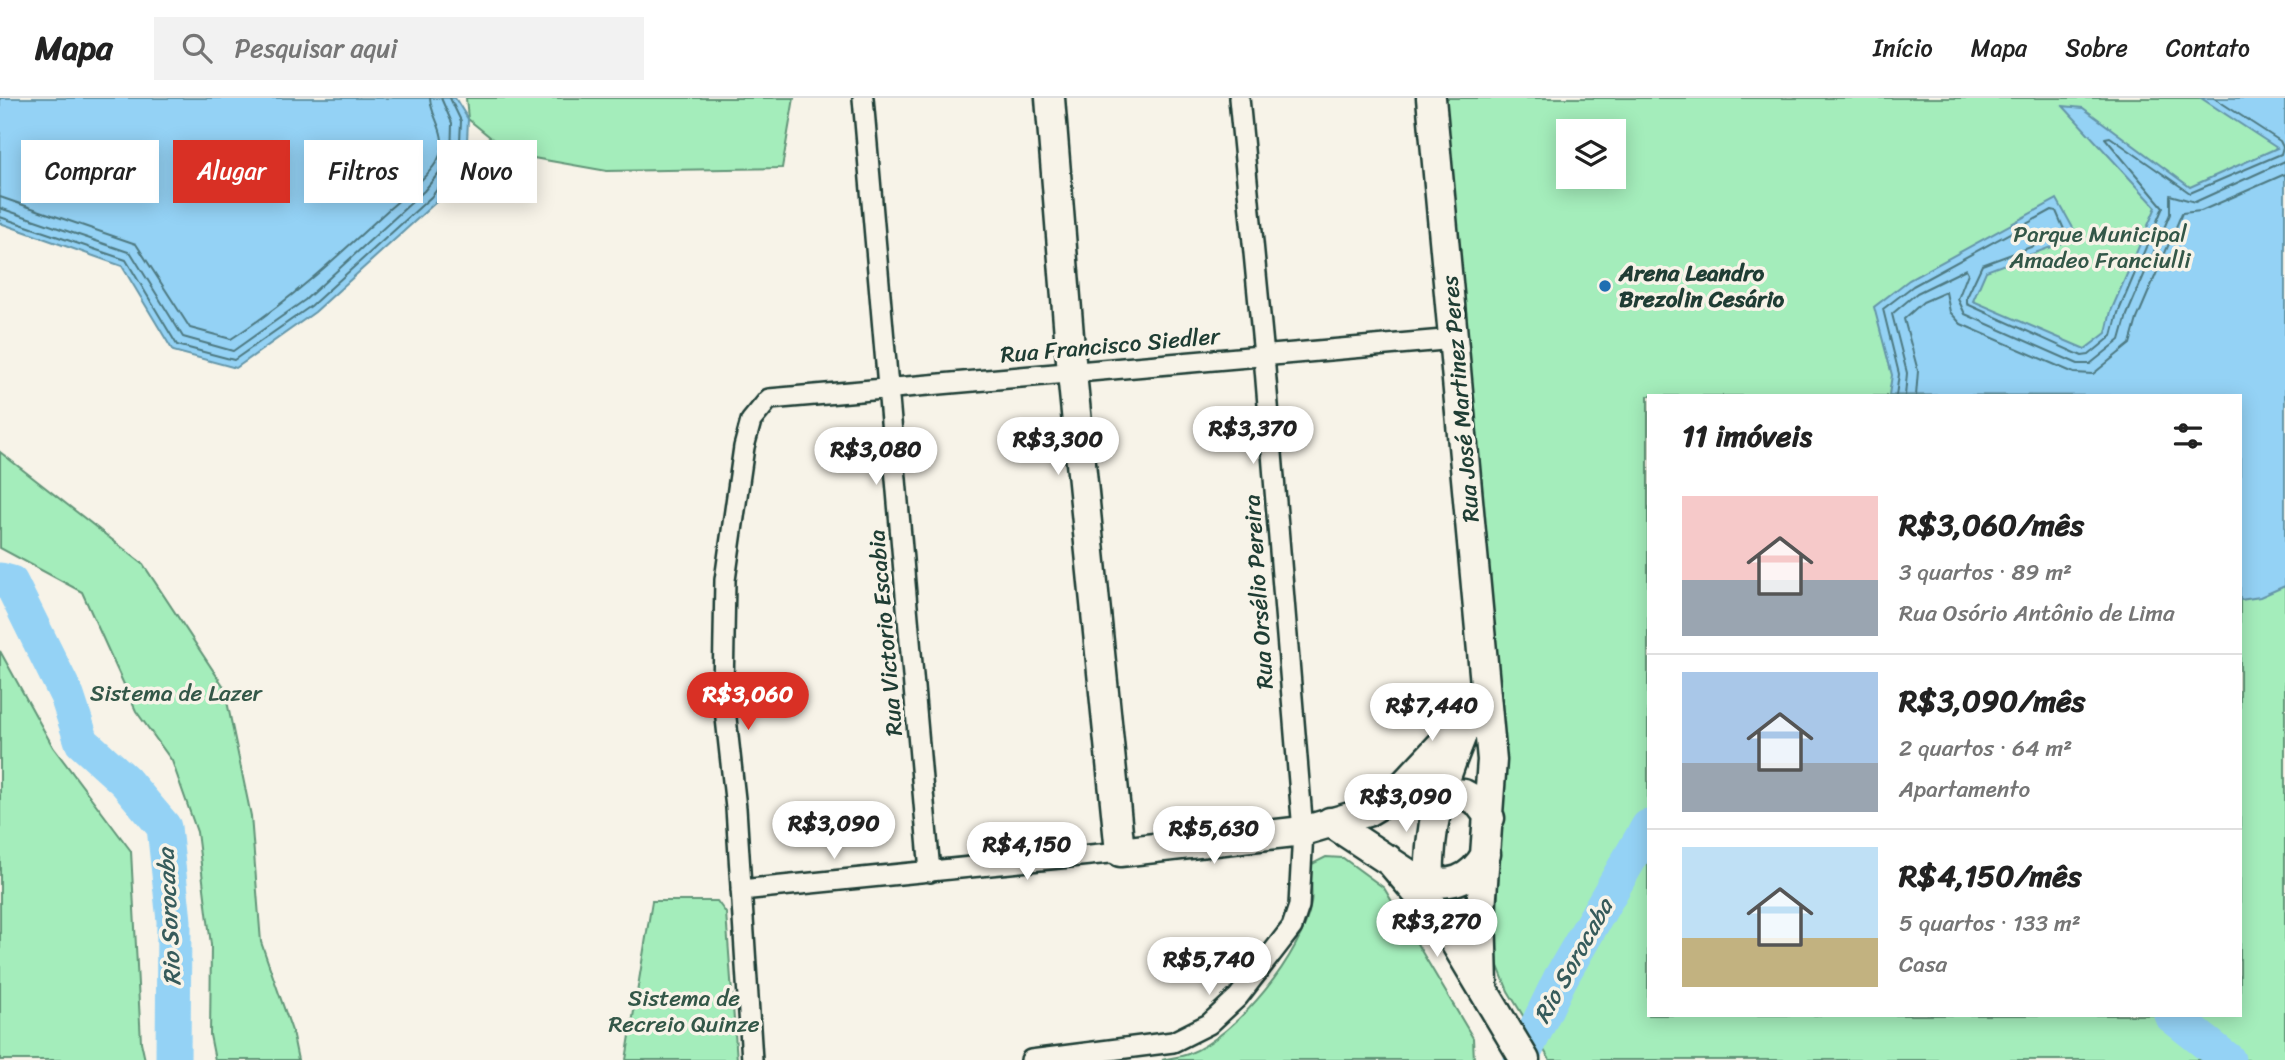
<!DOCTYPE html>
<html lang="pt">
<head>
<meta charset="utf-8">
<style>
  body { margin:0; font-family:Sriracha,sans-serif; background:#f2f2f2; color:#222; height:100vh; display:flex; flex-direction:column; font-size:26px; white-space:nowrap }
  * { box-sizing:border-box; margin:0 }
  p { font-size:23px; color:#767676 }
  .icon { flex:none; width:38px; height:38px; fill:none; stroke:currentColor; stroke-width:2; stroke-linecap:round; stroke-linejoin:round }
  .map { position:relative; flex:1; overflow:hidden }
  .panel { position:absolute; left:1647px; top:296px; width:595px; height:623px; display:flex; flex-direction:column; background:#fff; border-radius:0px; box-shadow:0 4px 18px #0003 }
  .panel>* { flex:none }
  .banner { position:absolute; left:21px; top:42px; width:665px; height:63px; display:flex; gap:14px }
  .tools { position:absolute; left:1556px; top:21px; display:grid; gap:14px }
  .tools a { display:grid; place-items:center; width:70px; height:70px; border-radius:0px; background:#fff; box-shadow:0 4px 18px #0003; font-size:35px }
  .price { position:absolute; translate:-50% -60px; padding:0 16px; border-radius:24px; background:#fff; color:#222; font-size:23px; line-height:46px; filter:drop-shadow(0 2px 4px #0008) }
  .price::after { content:''; position:absolute; left:50%; top:42px; width:21px; height:16px; margin-left:-10px; background:inherit; clip-path:polygon(0 0,100% 0,50% 100%) }
  .price.on { background:#d93025; color:#fff }
  ul { padding:0; list-style:none }
  li { display:flex; align-items:center; gap:21px; height:175px; padding:0 35px }
  li+li { border-top:2px solid #e0e0e0 }
  li span { display:grid; place-items:center; flex:none; width:196px; height:140px; border-radius:0px; color:#555 }
  li>.icon { margin-inline-start:auto }
  span .icon { width:84px; height:84px; fill:#fffc; stroke-width:1 }
  li b { font-size:30px }
  h2 { display:flex; justify-content:space-between; align-items:center; height:84px; padding:0 35px; font-size:30px }
  .tag { padding:0 24px; border-radius:0px; background:#fff; box-shadow:0 4px 18px #0003; font-size:24px; line-height:63px }
  .tag.on { background:#d93025; color:#fff }
  header { display:flex; align-items:center; gap:42px; box-sizing:border-box; height:98px; padding:0 35px; background:#fff; border-bottom:2px solid #e0e0e0 }
  header strong { font-size:33px }
  nav { display:flex; gap:38px; margin-inline-start:auto; font-size:24px }
  .search { width:490px; height:63px; background:#f2f2f2; display:flex; align-items:center; gap:18px; box-sizing:border-box; padding:0 24px; border-radius:0px; color:#767676; font-size:26px }
  .map>svg:first-child { display:block }
  .green { fill:#a4edbb; stroke:#629578; stroke-width:2; fill-rule:evenodd }
  .water { fill:#94d2f5; stroke:#6596a8; stroke-width:2 }
  .lines { fill:none; stroke-linecap:round; stroke-linejoin:round }
  .shore { stroke:#4e7981; stroke-width:2 }
  .river { stroke:#94d2f5; stroke-width:35 }
  .minor-casing { stroke:#1f3d34; stroke-width:24 }
  .secondary-casing { stroke:#1f3d34; stroke-width:33 }
  .minor { stroke:#f7f3e8; stroke-width:19 }
  .secondary { stroke:#f7f3e8; stroke-width:28 }
  .poi-dot { fill:#1f6fb2; stroke:#f7f3e8; stroke-width:2.5 }
  .labels { text-anchor:middle; stroke-width:7; stroke-linejoin:round; paint-order:stroke }
  .park-label { font-size:23px; fill:#335748; stroke:#f7f3e8 }
  .poi-label { font-size:23px; font-weight:bold; fill:#1f3d34; stroke:#f7f3e8; text-anchor:start }
  .street-label { font-size:23px; fill:#1f3d34; stroke:#f7f3e8 }
  .water-label { font-size:24px; font-style:italic; fill:#365b5b; stroke:#f7f3e8 }
</style>
</head>
<body>
<header>
<strong>Mapa</strong>
<div class="search"><svg class="icon" aria-label="search" viewBox="0 0 24 24"><circle cx="10" cy="10" r="6"/><path d="M15 15l6 6"/></svg>Pesquisar aqui</div>
<nav><a>Início</a><a>Mapa</a><a>Sobre</a><a>Contato</a></nav>
</header>
<div class="map">
<svg width="2285" height="962" viewBox="0 0 2285 962">
  <rect width="100%" height="100%" fill="#f7f3e8"/>
  <filter id="ink" filterUnits="userSpaceOnUse"><feTurbulence type="fractalNoise" baseFrequency=".0143" numOctaves="2"/><feDisplacementMap in="SourceGraphic" scale="14" xChannelSelector="R" yChannelSelector="G"/><feConvolveMatrix kernelMatrix="1 2 1 2 8 2 1 2 1" color-interpolation-filters="sRGB"/></filter>
  <g filter="url(#ink)">
    <path class="green" d="M466 0H794L782 70 607 73 511 56 468 21Z
      M1439 0H2285V962H1550L1508 893 1496 863 1502 654ZM1568 33H1614V79H1568ZM1648 298H2240V917H1648Z
      M0 354 143 466 224 589 251 718 261 844 292 933 298 962H215L210 937 211 847 197 734 172 663 136 613 82 494 0 450Z
      M0 553 53 649 131 753 141 944 145 962H0Z
      M1326 759 1343 760 1384 790 1473 940 1474 962H1162C1170 960 1180 959 1188 956 1236 938 1303 856 1311 805 1313 793 1310 779 1310 767Z
      M652 803H717L726 815 737 962H626Z"/>
    <path class="water" d="M0 0H455L468 21 466 67 436 104 315 214 236 270 173 253 122 168 0 125Z
      M2201 0H2285V488L2260 499 2240 502V298L1889 297 1892 277 1874 209 1909 182 2057 101 2078 139 1986 173 1973 203 2085 251 2106 235 2111 213 2156 109 2063 8 2083 10 2190 89 2277 50Z"/>
    <g class="lines">
      <path class="shore" d="M0 99 136 146 190 230 231 241C289 204 338 158 389 111 403 99 434 74 440 57 448 35 431 20 430 0
        M0 110 131 155 183 239 233 253 305 202 424 93 451 60 452 25 441 0
        M0 119 126 162 177 247 234 262 311 208 431 99 459 64 461 23 450 0
        M1896 298 1899 276 1883 211 1913 188 2052 112 2056 113 2066 136 1982 167 1967 199V206L2082 258 2089 257 2112 238 2118 215 2163 109 2105 40 2110 39 2190 95 2281 56 2283 49 2280 43 2214 0
        M1905 298 1907 275 1892 216 1917 195 1966 171 1968 175 1958 201 1965 216 2078 266H2090L2120 242 2127 217 2170 116V97L2195 104 2285 63
        M1916 298 1918 273 1904 221 1923 204 1946 194 1950 214 1961 226 2074 275 2093 276 2130 246 2137 221 2182 115 2201 113 2285 76"/>
      <path class="river" d="M0 482 11 485 67 598 82 644 125 683 164 729 174 823 173 962
        M2171 917 2228 962
        M1521 962 1560 881 1648 729"/>
      <defs>
        <path id="minor" d="M863 0 930 774
          M741 792 1120 754
          M752 962 736 710 723 593 725 482 744 349 751 323 769 301 1455 241
          M1031 962 1173 944 1209 926 1238 899 1292 829 1299 808 1303 733 1264 258 1239 0"/>
        <path id="secondary" d="M1050 0 1072 275 1120 754 1303 733 1367 714 1409 689 1464 696 1477 703 1490 720
          M1431 0 1492 662 1481 811 1483 888
          M1395 696 1458 629
          M1330 724 1418 782C1449 789 1470 784 1486 756
          M1388 761 1445 828 1525 962
          M1430 807C1426 725 1440 691 1470 617"/>
      </defs>
      <use href="#minor" class="minor-casing"/>
      <use href="#secondary" class="secondary-casing"/>
      <use href="#minor" class="minor"/>
      <use href="#secondary" class="secondary"/>
    </g>
  </g>
  <circle class="poi-dot" cx="1605" cy="188" r="7"/>
  <g class="labels">
    <g class="park-label">
      <text x="2100" y="144">Parque Municipal<tspan x="2100" dy="26">Amadeo Franciulli</tspan></text>
      <text x="176" y="603">Sistema de Lazer</text>
      <text x="684" y="908">Sistema de<tspan x="684" dy="26">Recreio Quinze</tspan></text>
    </g>
    <g class="poi-label">
      <text x="1619" y="183">Arena Leandro<tspan x="1619" dy="26">Brezolin Cesário</tspan></text>
    </g>
    <g class="street-label">
      <text transform="translate(1110 247) rotate(-5)" y="8">Rua Francisco Siedler</text>
      <text transform="translate(1460 301) rotate(-95)" y="8">Rua José Martinez Peres</text>
      <text transform="translate(1258 494) rotate(-94)" y="8">Rua Orsélio Pereira</text>
      <text transform="translate(885 535) rotate(-95)" y="8">Rua Victorio Escabia</text>
    </g>
    <g class="water-label">
      <text transform="translate(169 819) rotate(-93)" y="8">Rio Sorocaba</text>
      <text transform="translate(1573 863) rotate(-61)" y="8">Rio Sorocaba</text>
    </g>
  </g>
</svg>
<div class="tools">
<a><svg class="icon" aria-label="layers" viewBox="0 0 24 24"><path d="M12 4l9 5-9 5-9-5zM3 14l9 5 9-5"/></svg></a>
</div>
<b class="price" style="left:1253px;top:368px">R$3,370</b>
<b class="price" style="left:1058px;top:379px">R$3,300</b>
<b class="price" style="left:876px;top:389px">R$3,080</b>
<b class="price on" style="left:748px;top:634px">R$3,060</b>
<b class="price" style="left:1432px;top:645px">R$7,440</b>
<b class="price" style="left:1406px;top:736px">R$3,090</b>
<b class="price" style="left:834px;top:763px">R$3,090</b>
<b class="price" style="left:1214px;top:768px">R$5,630</b>
<b class="price" style="left:1027px;top:784px">R$4,150</b>
<b class="price" style="left:1437px;top:861px">R$3,270</b>
<b class="price" style="left:1209px;top:899px">R$5,740</b>
<div class="banner">
<a class="tag">Comprar</a>
<a class="tag on">Alugar</a>
<a class="tag">Filtros</a>
<a class="tag">Novo</a>
</div>
<section class="panel">
<h2>11 imóveis<svg class="icon" aria-label="filters" viewBox="0 0 24 24"><path d="M4 7h16M4 17h16"/><circle cx="9" cy="7" r="2"/><circle cx="15" cy="17" r="2"/></svg></h2>
<ul>
<li><span style="background:linear-gradient(#f6c9c9 60%,#9aa5b1 0)"><svg class="icon" aria-label="home" viewBox="0 0 24 24"><path d="M3 11l9-7 9 7M6 9v11h12V9"/></svg></span><div><b>R$3,060/mês</b><p>3 quartos · 89 m²</p><p>Rua Osório Antônio de Lima</p></div></li>
<li><span style="background:linear-gradient(#a9c7e8 65%,#9aa5b1 0)"><svg class="icon" aria-label="home" viewBox="0 0 24 24"><path d="M3 11l9-7 9 7M6 9v11h12V9"/></svg></span><div><b>R$3,090/mês</b><p>2 quartos · 64 m²</p><p>Apartamento</p></div></li>
<li><span style="background:linear-gradient(#bfe0f5 65%,#c2b280 0)"><svg class="icon" aria-label="home" viewBox="0 0 24 24"><path d="M3 11l9-7 9 7M6 9v11h12V9"/></svg></span><div><b>R$4,150/mês</b><p>5 quartos · 133 m²</p><p>Casa</p></div></li>
</ul>
</section>
</div>
</body>
</html>
